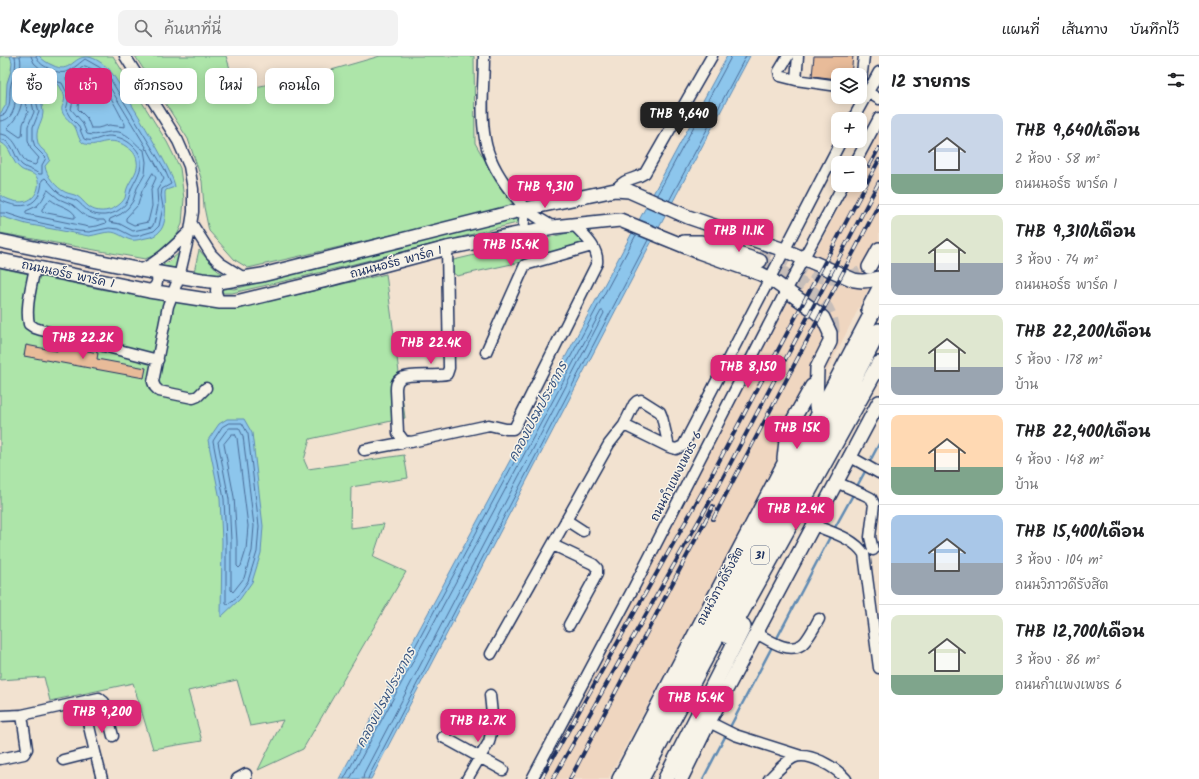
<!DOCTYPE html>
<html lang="th">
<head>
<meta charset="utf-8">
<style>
  body { margin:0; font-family:Kalam,"Playpen Sans Thai",sans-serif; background:#f2f2f2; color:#202124; height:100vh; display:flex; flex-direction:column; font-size:15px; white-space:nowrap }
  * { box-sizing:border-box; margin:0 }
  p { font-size:13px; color:#757577 }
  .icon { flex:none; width:22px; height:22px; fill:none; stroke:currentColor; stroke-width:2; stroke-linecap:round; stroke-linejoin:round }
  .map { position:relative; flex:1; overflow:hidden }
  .drawer { display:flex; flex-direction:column; background:#fff; width:320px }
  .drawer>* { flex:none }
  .guide { position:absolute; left:12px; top:12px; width:380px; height:36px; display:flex; gap:8px }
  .fabs { position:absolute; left:831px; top:12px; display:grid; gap:8px }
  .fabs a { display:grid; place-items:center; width:36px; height:36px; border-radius:8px; background:#fff; box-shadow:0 2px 10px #0003; font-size:20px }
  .price { position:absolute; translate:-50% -34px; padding:0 9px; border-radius:8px; background:#db2777; color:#fff; font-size:13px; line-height:26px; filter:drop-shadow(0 1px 2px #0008) }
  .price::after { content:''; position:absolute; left:50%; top:24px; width:12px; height:9px; margin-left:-6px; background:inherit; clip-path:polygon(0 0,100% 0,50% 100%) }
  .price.active { background:#222; color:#fff }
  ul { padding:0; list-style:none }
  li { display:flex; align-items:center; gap:12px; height:100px; padding:0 12px }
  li+li { border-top:1px solid #e0e0e0 }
  li span { display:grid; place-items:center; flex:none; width:112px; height:80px; border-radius:8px; color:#555 }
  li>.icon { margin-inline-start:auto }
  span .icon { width:48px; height:48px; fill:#fffc; stroke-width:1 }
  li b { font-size:17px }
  h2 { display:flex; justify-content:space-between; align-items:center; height:48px; padding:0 12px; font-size:17px }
  .chip { padding:0 14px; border-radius:8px; background:#fff; box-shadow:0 2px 10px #0003; font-size:14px; line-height:36px }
  .chip.active { background:#db2777; color:#fff }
  header { display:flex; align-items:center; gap:24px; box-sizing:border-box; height:56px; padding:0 20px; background:#fff; border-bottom:1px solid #e0e0e0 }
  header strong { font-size:19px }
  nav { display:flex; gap:22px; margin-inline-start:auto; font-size:14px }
  .search { width:280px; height:36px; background:#f2f2f2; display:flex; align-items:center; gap:10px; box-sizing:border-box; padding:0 14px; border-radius:8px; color:#757577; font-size:15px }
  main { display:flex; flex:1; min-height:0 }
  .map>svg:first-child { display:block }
  .built { fill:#efd6c0 }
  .green { fill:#ade5a9; stroke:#648a84 }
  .water { fill:#8dc6ec; stroke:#5f8ab3; fill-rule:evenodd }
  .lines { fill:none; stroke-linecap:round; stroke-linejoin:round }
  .shore { stroke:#496b97; stroke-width:1 }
  .stream { stroke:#5f8ab3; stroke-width:2.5 }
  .building { fill:#e8bb99; stroke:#1b2f5e }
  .major-tunnel { stroke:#c7beb9; stroke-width:13; stroke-dasharray:13 6; stroke-linecap:butt }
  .minor-casing { stroke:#1b2f5e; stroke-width:13 }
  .major-casing { stroke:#1b2f5e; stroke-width:16 }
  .highway-casing { stroke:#1b2f5e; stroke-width:18 }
  .minor { stroke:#f7f3e8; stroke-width:10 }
  .major { stroke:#f7f3e8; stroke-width:13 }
  .highway { stroke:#f7f3e8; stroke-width:15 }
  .rail-casing { stroke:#1b2f5e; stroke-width:4 }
  .rail { stroke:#f7f3e8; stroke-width:2.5; stroke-dasharray:8; stroke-linecap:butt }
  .labels { text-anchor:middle; stroke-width:3; stroke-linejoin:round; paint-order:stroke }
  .shield { fill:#f7f3e8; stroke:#5d6a87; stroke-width:1 }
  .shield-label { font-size:11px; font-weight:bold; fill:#1b2f5e }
  .street-label { font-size:12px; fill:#1b2f5e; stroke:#f7f3e8 }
  .water-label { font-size:13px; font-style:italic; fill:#385582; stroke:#f7f3e8 }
</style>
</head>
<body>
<header>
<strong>Keyplace</strong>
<div class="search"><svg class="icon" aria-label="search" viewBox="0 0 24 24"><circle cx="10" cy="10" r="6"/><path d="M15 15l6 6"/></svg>ค้นหาที่นี่</div>
<nav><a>แผนที่</a><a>เส้นทาง</a><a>บันทึกไว้</a></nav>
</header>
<main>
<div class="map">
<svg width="879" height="723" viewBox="0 0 879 723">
  <rect width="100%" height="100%" fill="#f2e2d0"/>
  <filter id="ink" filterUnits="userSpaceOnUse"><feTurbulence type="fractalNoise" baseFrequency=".025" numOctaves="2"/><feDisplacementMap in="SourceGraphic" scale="8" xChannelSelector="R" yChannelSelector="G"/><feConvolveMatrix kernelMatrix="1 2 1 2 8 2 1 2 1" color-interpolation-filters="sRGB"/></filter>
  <g filter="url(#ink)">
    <path class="built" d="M879 76V185L866 210 877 216 820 329 808 323 783 367 779 405 608 723H528L684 441 851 129H860V111Z"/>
    <path class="green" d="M0 0H113L167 86 180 112 184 143 182 168 175 184 162 196 145 203 0 177Z
      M135 0H226L237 35 321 17 380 0H474L475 87 503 136 514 146 505 153 248 212 235 204 209 175 204 151 202 125 188 83Z
      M521 161V166L302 221 232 237H223L221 233 228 232 234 233Z
      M593 171 582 190 521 206 457 220 441 207Z
      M199 194 218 215 227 219 222 220 194 216Z
      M181 195 176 212 161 210 171 204Z
      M0 212 105 234 248 250 386 218 405 362 310 383 304 404 308 413 404 399 408 422 351 431 350 472 384 468 373 501 406 516 303 693 258 714 283 664 250 670 237 624 188 635 202 685 153 693 133 627 50 645 44 621 0 624Z"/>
    <path class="water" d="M10 0H39C43 4 47 7 52 9 71 19 72 0 88 1 96 2 103 8 109 13 120 28 175 118 175 131L166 134 165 136C165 154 170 179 146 182 141 183 135 185 131 184 123 182 118 176 110 176 104 176 96 179 89 180L26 168 0 160V139C11 146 28 151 36 137 38 134 39 128 38 125 37 116 26 117 21 113 10 105 13 92 0 86V58L6 49 7 27 11 15 12 6ZM47 27 59 29C62 34 66 40 64 46 63 50 61 51 62 55 64 62 71 65 75 71 78 77 78 83 83 87 95 94 108 77 127 91 132 94 136 98 137 105 139 115 132 121 128 130 126 134 126 138 125 142 118 154 99 160 88 150 84 147 82 143 77 140 73 138 69 138 65 136 57 132 46 120 45 110L50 104C48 95 40 94 38 87 34 73 42 68 43 57 43 48 39 40 38 32L43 28Z
      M727 0H750L644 200 371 723H339Z
      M227 363H244L252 377 263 470 261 497 252 526 240 543 221 561 222 485 220 443 208 384 219 368Z"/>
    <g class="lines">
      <path class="shore" d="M85 10 97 15 103 20 146 91 145 93 148 94 164 123 157 134 158 150 154 167 152 171 133 175 120 168 109 166 110 163 121 158 128 152 133 145 137 132 145 118 146 106 144 94C136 90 131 79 119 76 108 74 97 81 87 78L82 66 71 53C75 41 72 34 66 23Z
        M86 16C104 23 116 52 125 68V71L109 69 98 72H91L87 62 78 53 79 38 75 25Z
        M24 44 28 56 23 68 22 80 20 81 7 72C15 64 20 57 22 45Z
        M0 60 5 58C13 45 8 40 11 28 14 18 17 10 15 0
        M0 65C17 64 15 43 16 31 17 20 23 12 20 0
        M0 78C16 79 17 95 26 106L35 109 36 108 39 102 31 93 28 84V70L34 56 29 32 33 24 44 16 34 7 31 0
        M0 83C15 85 13 101 22 109 27 113 34 114 39 118H42V109L46 102 35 91 33 84V71L39 56 34 37V32L37 27 41 24 47 23 62 27 68 39V46L66 54 70 61 78 69 84 83C92 87 100 81 108 80 118 80 127 84 133 90 147 103 140 116 133 129 130 134 130 139 128 144 123 154 111 160 100 159 87 158 85 151 77 145 72 142 67 142 62 139 55 135 51 127 45 122L42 124C41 151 22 155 0 144
        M153 117 156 122 151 133 152 150 148 166 134 169 126 165V162L138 149 142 135Z
        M48 134 59 143 73 149 82 157 88 161 97 164H104L106 167 97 170 89 171 26 158V155L37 150 42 144Z
        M657 139 730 3 731 0
        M51 144C58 150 70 151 75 159V162H73L42 156V153L49 145Z
        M669 145 746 0
        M0 157H6L27 164 78 175 89 176 109 172 118 173 132 180H137L154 175 159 170 163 151 161 140 162 133 171 128 164 112 106 16 99 11 85 3C69 15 66 22 46 11 42 9 37 5 36 0
        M229 367H242L248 378 259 470 257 496 248 525 237 541 228 548 226 547V485L224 443 213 385 222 371Z
        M230 372H239L243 380 254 470 252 495 244 522 233 536 231 534V485L229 443 218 386 226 375Z
        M232 378H235L237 382 248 470 246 494 241 510 239 512 237 510V485L234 441 224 388Z
        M344 723 636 179
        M350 723 601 255H603L604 257 364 717 363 723
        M368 723 369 720 648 184"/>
      <path class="stream" d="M869 407 879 388
        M856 432 867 412
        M833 475 854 437
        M776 584 831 479
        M729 673 773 589
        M703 723 727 677"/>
    </g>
    <path class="building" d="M814 0H853L851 19H838V23L812 20Z
      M26 289 57 295 58 289 98 297 97 303 146 312 144 322 24 300Z"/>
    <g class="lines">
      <path class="major-tunnel" d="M761 191 819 220C838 225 854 223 869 211
        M760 205C790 221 841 241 832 284"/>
      <defs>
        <path id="minor" d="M125 0 178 85 189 110 193 133V156L190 175 179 221 168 250 153 326 155 331 159 335 193 342 198 340 206 332
          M484 0C484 27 480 56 485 83 489 108 508 134 525 152 532 159 544 165 553 171
          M788 0 779 15 780 20 796 24 838 30
          M796 24 798 0
          M860 33 864 0
          M862 33 879 43
          M853 63 879 16
          M855 107 879 62
          M615 134C627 120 633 125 645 117L712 0
          M192 168 211 198 220 207 244 222
          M523 176 525 153
          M35 211C32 229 25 251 29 268L35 272 41 274 158 304
          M141 214C162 203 173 191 190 175
          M219 226C214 234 216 238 220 246
          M149 235C157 230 159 226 156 217
          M486 296 525 209 592 190
          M624 369 634 348 637 345 641 344 660 356 662 361 669 391
          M404 385 398 377 396 334C396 330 396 326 400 323 406 317 436 321 447 318L449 312 447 192
          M364 394 401 387 404 385 411 386 489 369 506 373H513L515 371 597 207C599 191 583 179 573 168
          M849 400 879 417
          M836 426 863 438 871 442 874 448 870 481 873 494
          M566 464 583 475
          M814 469C830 476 854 482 864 498L879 612
          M553 489 593 508 597 512V518L569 569
          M756 577C768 583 787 598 801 589 807 586 815 570 819 563
          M491 598 609 388 624 369 669 391 676 393 683 390 841 85
          M22 659 99 642 104 646 113 680
          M0 660 22 659 27 693 24 698 0 703
          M88 666 95 696
          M709 666 735 679 801 700
          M443 681 503 714
          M63 704 95 696 102 723
          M237 723 246 718V723
          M467 723 489 686 493 668 490 639
          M532 723 635 529 786 235 843 129
          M769 723C776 716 784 707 793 702 808 694 836 712 846 723"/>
        <path id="major" d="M0 185 141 214 202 224 219 226 262 219 525 153 615 134 629 135 688 161 784 194 854 224C863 226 870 225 879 222
          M684 186H701L760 205
          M0 204 149 235 220 246H236L323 225 447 192 553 171 620 164 699 196 761 218 769 222 815 255 823 262 830 277V286L817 312 816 351
          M869 211 879 193
          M868 253 879 232
          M784 403 787 375 812 330
          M619 723 783 409 804 373
          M681 723 709 666 879 346"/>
        <path id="highway" d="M728 580 879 308
          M628 723 879 244
          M641 723 879 275
          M666 723 743 571"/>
      </defs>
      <use href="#minor" class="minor-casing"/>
      <use href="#major" class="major-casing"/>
      <use href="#highway" class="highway-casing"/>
      <use href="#minor" class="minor"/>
      <use href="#major" class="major"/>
      <use href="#highway" class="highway"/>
      <defs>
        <path id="rail" d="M869 110 879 92
          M713 463 879 148
          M541 723 709 424 879 104
          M553 723 719 429 879 126
          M570 723 713 450"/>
      </defs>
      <use href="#rail" class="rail-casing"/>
      <use href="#rail" class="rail"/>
    </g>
  </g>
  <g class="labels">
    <rect class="shield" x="751" y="490" width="18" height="18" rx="3"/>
    <g class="shield-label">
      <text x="760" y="503">31</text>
    </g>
    <g class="street-label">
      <text transform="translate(396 206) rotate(-15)" y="4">ถนนนอร์ธ พาร์ค 1</text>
      <text transform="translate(68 218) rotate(12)" y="4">ถนนนอร์ธ พาร์ค 1</text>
      <text transform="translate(676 420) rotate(-63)" y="4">ถนนกำแพงเพชร 6</text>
      <text transform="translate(720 530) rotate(-62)" y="4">ถนนวิภาวดีรังสิต</text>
    </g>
    <g class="water-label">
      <text transform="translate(537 355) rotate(-62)" y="5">คลองเปรมประชากร</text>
      <text transform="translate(385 641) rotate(-62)" y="5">คลองเปรมประชากร</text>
    </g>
  </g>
</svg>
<div class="fabs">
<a><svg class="icon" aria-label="layers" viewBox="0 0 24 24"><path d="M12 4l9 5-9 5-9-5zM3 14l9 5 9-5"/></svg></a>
<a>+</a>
<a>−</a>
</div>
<b class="price active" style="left:679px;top:80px">THB 9,640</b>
<b class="price" style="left:545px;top:153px">THB 9,310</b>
<b class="price" style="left:739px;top:197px">THB 11.1K</b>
<b class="price" style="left:511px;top:211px">THB 15.4K</b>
<b class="price" style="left:83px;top:304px">THB 22.2K</b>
<b class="price" style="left:431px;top:309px">THB 22.4K</b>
<b class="price" style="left:748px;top:333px">THB 8,150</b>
<b class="price" style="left:797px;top:394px">THB 15K</b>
<b class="price" style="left:796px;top:475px">THB 12.4K</b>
<b class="price" style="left:696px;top:664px">THB 15.4K</b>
<b class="price" style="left:102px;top:678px">THB 9,200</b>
<b class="price" style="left:478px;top:687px">THB 12.7K</b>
<div class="guide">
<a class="chip">ซื้อ</a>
<a class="chip active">เช่า</a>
<a class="chip">ตัวกรอง</a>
<a class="chip">ใหม่</a>
<a class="chip">คอนโด</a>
</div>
</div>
<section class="drawer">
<h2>12 รายการ<svg class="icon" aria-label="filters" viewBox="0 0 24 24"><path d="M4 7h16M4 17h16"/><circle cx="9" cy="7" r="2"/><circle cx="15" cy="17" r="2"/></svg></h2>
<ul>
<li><span style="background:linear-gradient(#c9d6e8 75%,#7fa58c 0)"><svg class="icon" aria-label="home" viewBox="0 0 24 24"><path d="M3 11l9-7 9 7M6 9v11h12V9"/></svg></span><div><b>THB 9,640/เดือน</b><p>2 ห้อง · 58 m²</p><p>ถนนนอร์ธ พาร์ค 1</p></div></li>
<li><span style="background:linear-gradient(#dfe7d0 60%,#9aa5b1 0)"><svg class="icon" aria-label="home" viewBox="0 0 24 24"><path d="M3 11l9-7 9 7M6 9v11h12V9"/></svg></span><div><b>THB 9,310/เดือน</b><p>3 ห้อง · 74 m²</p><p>ถนนนอร์ธ พาร์ค 1</p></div></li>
<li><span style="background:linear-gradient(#dfe7d0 65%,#9aa5b1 0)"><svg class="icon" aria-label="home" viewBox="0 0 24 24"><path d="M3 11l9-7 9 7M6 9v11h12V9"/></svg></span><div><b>THB 22,200/เดือน</b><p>5 ห้อง · 178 m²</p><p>บ้าน</p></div></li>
<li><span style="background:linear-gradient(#ffd9b3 65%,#7fa58c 0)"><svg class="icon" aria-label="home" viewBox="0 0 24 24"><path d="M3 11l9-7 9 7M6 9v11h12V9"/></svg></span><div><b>THB 22,400/เดือน</b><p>4 ห้อง · 148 m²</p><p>บ้าน</p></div></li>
<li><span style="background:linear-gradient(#a9c7e8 60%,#9aa5b1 0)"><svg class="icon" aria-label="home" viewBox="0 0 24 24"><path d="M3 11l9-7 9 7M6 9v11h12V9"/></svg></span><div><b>THB 15,400/เดือน</b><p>3 ห้อง · 104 m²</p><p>ถนนวิภาวดีรังสิต</p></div></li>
<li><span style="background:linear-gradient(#dfe7d0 75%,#7fa58c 0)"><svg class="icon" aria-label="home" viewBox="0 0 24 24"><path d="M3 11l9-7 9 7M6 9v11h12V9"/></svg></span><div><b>THB 12,700/เดือน</b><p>3 ห้อง · 86 m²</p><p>ถนนกำแพงเพชร 6</p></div></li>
</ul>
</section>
</main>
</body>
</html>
